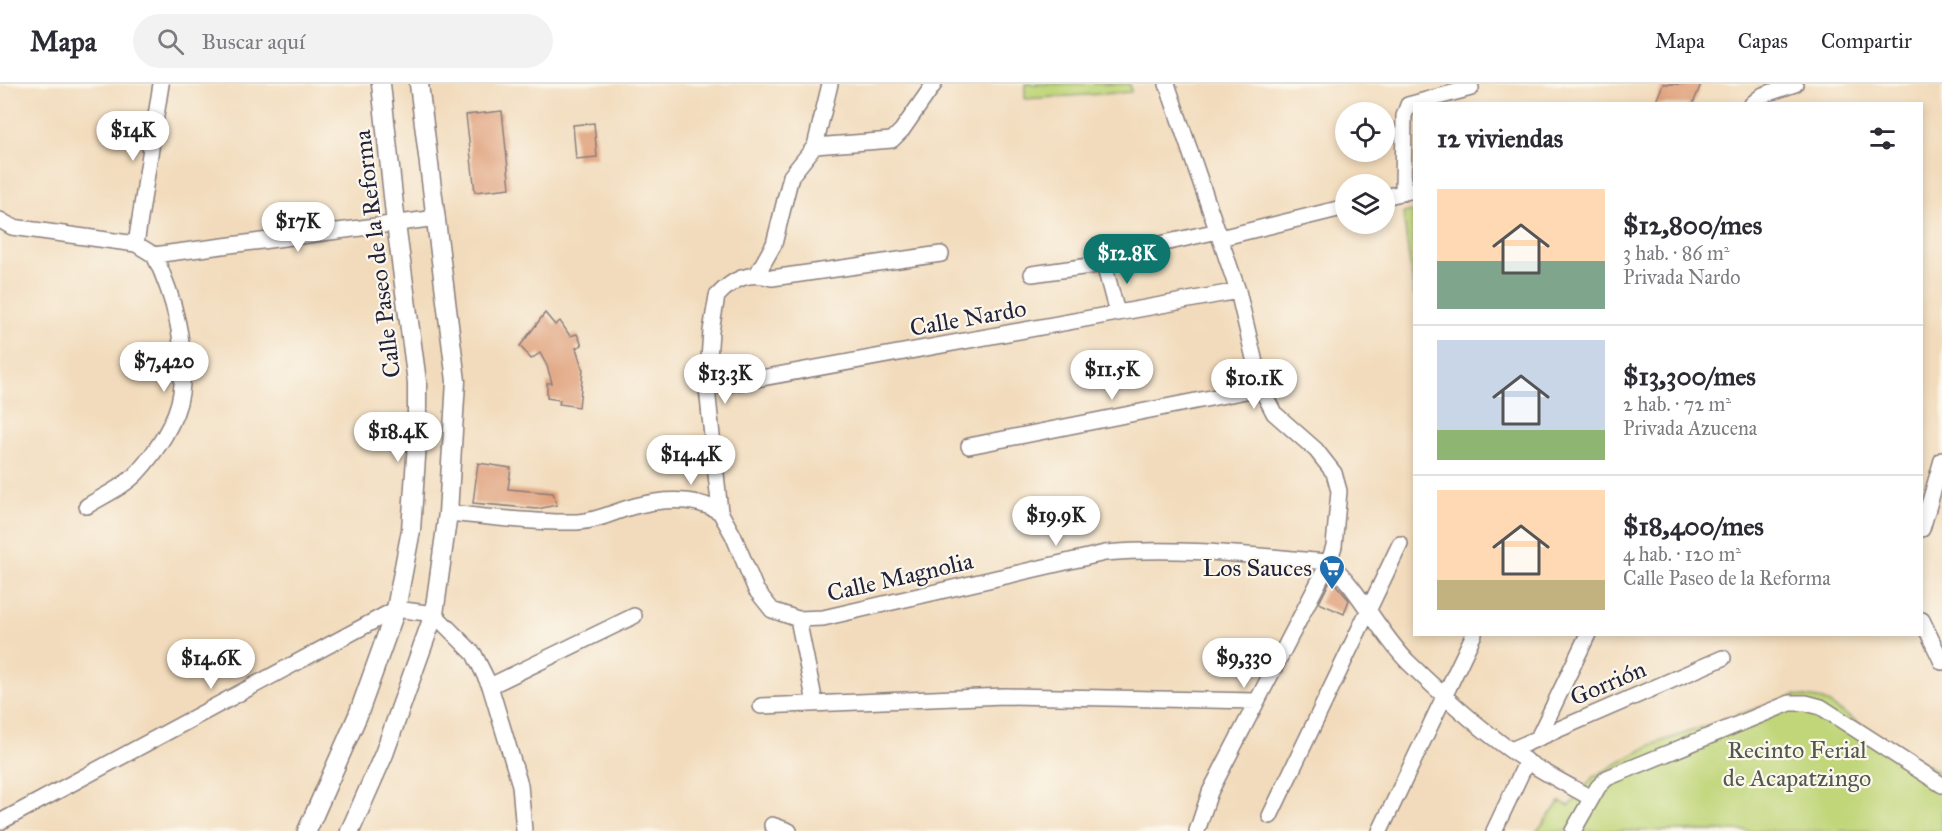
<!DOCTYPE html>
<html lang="es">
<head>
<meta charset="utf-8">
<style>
  body { margin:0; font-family:"IM FELL Great Primer",serif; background:#f2f2f3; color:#2b2b33; height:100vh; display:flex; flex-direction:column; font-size:22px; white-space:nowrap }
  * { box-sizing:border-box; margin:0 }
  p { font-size:20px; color:#7c7c81 }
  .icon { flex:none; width:33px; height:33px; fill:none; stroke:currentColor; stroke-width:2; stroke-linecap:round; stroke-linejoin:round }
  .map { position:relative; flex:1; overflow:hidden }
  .panel { position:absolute; left:1413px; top:18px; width:510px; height:534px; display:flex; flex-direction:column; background:#fff; border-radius:0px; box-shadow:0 3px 9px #0003 }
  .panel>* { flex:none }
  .buttons { position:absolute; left:1335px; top:18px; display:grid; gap:12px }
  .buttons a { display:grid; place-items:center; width:60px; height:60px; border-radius:50%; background:#fff; box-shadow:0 3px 9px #0003; font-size:30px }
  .price { position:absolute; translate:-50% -51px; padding:0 14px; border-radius:21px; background:#fff; color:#222; font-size:20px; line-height:39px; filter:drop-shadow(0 2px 3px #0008) }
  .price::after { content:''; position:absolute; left:50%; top:36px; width:18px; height:14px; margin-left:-9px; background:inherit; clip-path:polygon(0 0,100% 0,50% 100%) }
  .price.on { background:#0f766e; color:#fff }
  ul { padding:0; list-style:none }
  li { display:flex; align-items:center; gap:18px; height:150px; padding:0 24px }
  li+li { border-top:2px solid #e1e1e2 }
  li span { display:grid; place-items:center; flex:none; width:168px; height:120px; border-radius:0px; color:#555 }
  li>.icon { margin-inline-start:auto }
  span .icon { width:72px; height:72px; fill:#fffc; stroke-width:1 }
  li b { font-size:26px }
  h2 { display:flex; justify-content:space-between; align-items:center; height:72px; padding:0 24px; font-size:26px }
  header { display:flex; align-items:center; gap:36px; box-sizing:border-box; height:84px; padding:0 30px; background:#fff; border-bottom:2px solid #e1e1e2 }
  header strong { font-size:28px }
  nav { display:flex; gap:33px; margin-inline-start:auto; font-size:21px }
  .search { width:420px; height:54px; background:#f2f2f3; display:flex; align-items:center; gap:15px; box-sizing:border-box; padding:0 21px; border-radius:33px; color:#7c7c81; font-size:22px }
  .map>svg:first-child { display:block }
  .green { fill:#c0d679; stroke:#717c5a; stroke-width:1.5 }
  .building { fill:#df9d77 }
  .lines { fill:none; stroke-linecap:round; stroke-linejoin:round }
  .minor-casing { stroke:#8a7e7c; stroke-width:18 }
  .major-casing { stroke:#8a7e7c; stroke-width:21 }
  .minor { stroke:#fff; stroke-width:15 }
  .major { stroke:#fff; stroke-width:18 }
  .labels { text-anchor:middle; stroke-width:4.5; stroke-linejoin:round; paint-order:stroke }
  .street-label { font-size:24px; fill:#22223b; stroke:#fbf7ec }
  .poi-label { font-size:24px; fill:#22223b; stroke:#fbf7ec; text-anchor:end }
  .park-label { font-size:24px; fill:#51584e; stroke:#fbf7ec }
</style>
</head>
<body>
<header>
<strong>Mapa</strong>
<div class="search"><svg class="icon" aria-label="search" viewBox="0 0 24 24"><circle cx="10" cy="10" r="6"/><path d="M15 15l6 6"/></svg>Buscar aquí</div>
<nav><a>Mapa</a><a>Capas</a><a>Compartir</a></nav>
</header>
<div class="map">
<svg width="1942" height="747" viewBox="0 0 1942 747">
  <rect width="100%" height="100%" fill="#fbf7ec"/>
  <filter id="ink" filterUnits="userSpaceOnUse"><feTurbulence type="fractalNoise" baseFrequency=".0167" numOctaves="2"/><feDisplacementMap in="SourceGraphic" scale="12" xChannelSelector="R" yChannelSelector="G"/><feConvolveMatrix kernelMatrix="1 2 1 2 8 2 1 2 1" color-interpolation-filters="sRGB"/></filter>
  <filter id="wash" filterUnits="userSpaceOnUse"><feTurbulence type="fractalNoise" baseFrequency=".008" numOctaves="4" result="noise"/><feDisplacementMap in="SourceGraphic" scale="24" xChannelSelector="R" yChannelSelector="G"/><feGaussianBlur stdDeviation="1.35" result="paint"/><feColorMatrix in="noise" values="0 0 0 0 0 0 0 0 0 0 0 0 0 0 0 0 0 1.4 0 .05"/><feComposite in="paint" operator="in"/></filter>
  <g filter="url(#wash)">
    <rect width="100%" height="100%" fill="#f2dbbc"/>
    <path class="green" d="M1025 0H1130L1131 8 1025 15Z
      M1414 127V211L1403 129Z
      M1795 611 1823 616 1886 657 1942 690V747H1537L1560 718 1570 722 1593 693 1651 661Z"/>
    <g id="blocks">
      <path class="building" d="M1663 0H1701L1693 20H1655Z
        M502 27 510 104 475 108 466 31Z
        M594 39 597 73 576 75 573 41Z
        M545 229 555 241 560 237 570 252 577 250 582 261 576 264 583 286 579 323 559 320 560 316 547 314V299H552L547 282 540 269 531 275 520 262Z
        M478 379 511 384 508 405 553 409 557 421 537 425 473 419Z
        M1331 495 1349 516 1344 530 1319 519Z"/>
    </g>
  </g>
  <g filter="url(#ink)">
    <use href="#blocks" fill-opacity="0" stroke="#8a7e7c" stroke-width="1.5"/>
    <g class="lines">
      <defs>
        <path id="minor" d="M1167 0 1238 207 1261 304 1274 329 1316 366 1334 389 1339 407 1334 462 1329 478 1210 708 1197 747
          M1752 20 1763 11 1795 0
          M815 62 892 56 902 46 934 0
          M1403 109 1404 32 1408 21 1471 4
          M1384 113 1414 106
          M0 136 12 143 136 160 154 171 437 134
          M1220 154 1346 123
          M136 160 161 0
          M1129 167 1218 147
          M941 170 772 194C748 187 733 195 717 212L711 247 707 304 720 428 733 451 756 506 772 526 798 535 823 534 1105 469C1179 462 1255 472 1329 478
          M757 190 774 160 791 92 815 62 830 0
          M1032 190 1104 180 1117 229
          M707 304 1238 207
          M969 362 1261 304
          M87 422C103 412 125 402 137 389 156 368 177 337 181 309 188 264 174 212 154 171
          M448 429C490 433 535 439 577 438 599 437 615 427 635 422 663 415 695 413 720 428
          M1922 445 1942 376
          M1329 478C1361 508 1378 547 1408 578 1443 612 1487 652 1528 678 1548 691 1570 702 1591 714
          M798 535 815 619
          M1922 536 1942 578
          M490 602 634 532
          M761 622 1004 612 1257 617
          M1538 654 1588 550
          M1511 666 1723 574
          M1270 732 1400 460
          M0 738 396 525 434 530 474 570 490 602 520 701 524 747
          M772 741 789 747
          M1380 747 1474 550
          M1494 747 1527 677
          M1573 747 1598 703 1607 694 1790 619H1806L1821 623 1942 701"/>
        <path id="major" d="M307 747 358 631 396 525 411 446 417 359V298L396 140 381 0
          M350 747 384 670 434 530 448 429 456 297 419 0"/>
      </defs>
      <use href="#minor" class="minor-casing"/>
      <use href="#major" class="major-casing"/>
      <use href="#minor" class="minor"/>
      <use href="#major" class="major"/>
    </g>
  </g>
  <defs>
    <symbol id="supermarket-pin" viewBox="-11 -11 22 30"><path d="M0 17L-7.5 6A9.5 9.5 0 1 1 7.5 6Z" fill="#1f6fb2" stroke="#fbf7ec"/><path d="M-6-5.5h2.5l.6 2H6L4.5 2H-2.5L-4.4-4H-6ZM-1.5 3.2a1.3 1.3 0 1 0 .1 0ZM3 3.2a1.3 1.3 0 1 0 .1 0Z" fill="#fff"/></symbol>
  </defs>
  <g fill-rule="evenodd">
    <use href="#supermarket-pin" x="1317" y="469" width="30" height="40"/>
  </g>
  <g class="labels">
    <g class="street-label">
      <text transform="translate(377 170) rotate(-97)" y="8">Calle Paseo de la Reforma</text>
      <text transform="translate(968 234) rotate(-10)" y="8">Calle Nardo</text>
      <text transform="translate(900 493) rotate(-13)" y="8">Calle Magnolia</text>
      <text transform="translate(1608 599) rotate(-23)" y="8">Gorrión</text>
    </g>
    <g class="poi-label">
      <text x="1312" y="492">Los Sauces</text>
    </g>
    <g class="park-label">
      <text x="1797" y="674">Recinto Ferial<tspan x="1797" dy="28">de Acapatzingo</tspan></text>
    </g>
  </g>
</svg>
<div class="buttons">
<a><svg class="icon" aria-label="locate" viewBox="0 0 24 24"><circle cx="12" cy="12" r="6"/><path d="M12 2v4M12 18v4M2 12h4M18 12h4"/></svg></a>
<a><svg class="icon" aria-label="layers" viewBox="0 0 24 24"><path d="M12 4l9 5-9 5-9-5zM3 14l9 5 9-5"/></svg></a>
</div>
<b class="price" style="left:133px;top:78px">$14K</b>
<b class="price" style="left:298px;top:169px">$17K</b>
<b class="price on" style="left:1127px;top:201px">$12.8K</b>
<b class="price" style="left:164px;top:309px">$7,420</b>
<b class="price" style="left:1112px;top:317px">$11.5K</b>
<b class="price" style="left:725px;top:321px">$13.3K</b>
<b class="price" style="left:1254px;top:326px">$10.1K</b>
<b class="price" style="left:398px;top:379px">$18.4K</b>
<b class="price" style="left:691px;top:402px">$14.4K</b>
<b class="price" style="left:1056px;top:463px">$19.9K</b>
<b class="price" style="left:1244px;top:605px">$9,330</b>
<b class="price" style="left:211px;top:606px">$14.6K</b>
<section class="panel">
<h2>12 viviendas<svg class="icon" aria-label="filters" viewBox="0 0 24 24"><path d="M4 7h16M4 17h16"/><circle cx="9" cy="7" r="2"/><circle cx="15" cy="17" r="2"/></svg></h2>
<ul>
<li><span style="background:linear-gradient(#ffd9b3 60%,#7fa58c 0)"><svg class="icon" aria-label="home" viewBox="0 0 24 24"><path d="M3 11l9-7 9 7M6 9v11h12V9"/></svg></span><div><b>$12,800/mes</b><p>3 hab. · 86 m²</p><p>Privada Nardo</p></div></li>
<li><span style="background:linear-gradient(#c9d6e8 75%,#8fb573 0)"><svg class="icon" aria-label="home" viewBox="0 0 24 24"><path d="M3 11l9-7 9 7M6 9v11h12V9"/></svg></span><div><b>$13,300/mes</b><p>2 hab. · 72 m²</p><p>Privada Azucena</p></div></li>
<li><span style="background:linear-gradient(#ffd9b3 75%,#c2b280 0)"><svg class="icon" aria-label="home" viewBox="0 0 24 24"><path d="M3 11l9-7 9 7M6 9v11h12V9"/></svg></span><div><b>$18,400/mes</b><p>4 hab. · 120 m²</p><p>Calle Paseo de la Reforma</p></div></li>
</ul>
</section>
</div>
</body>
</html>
